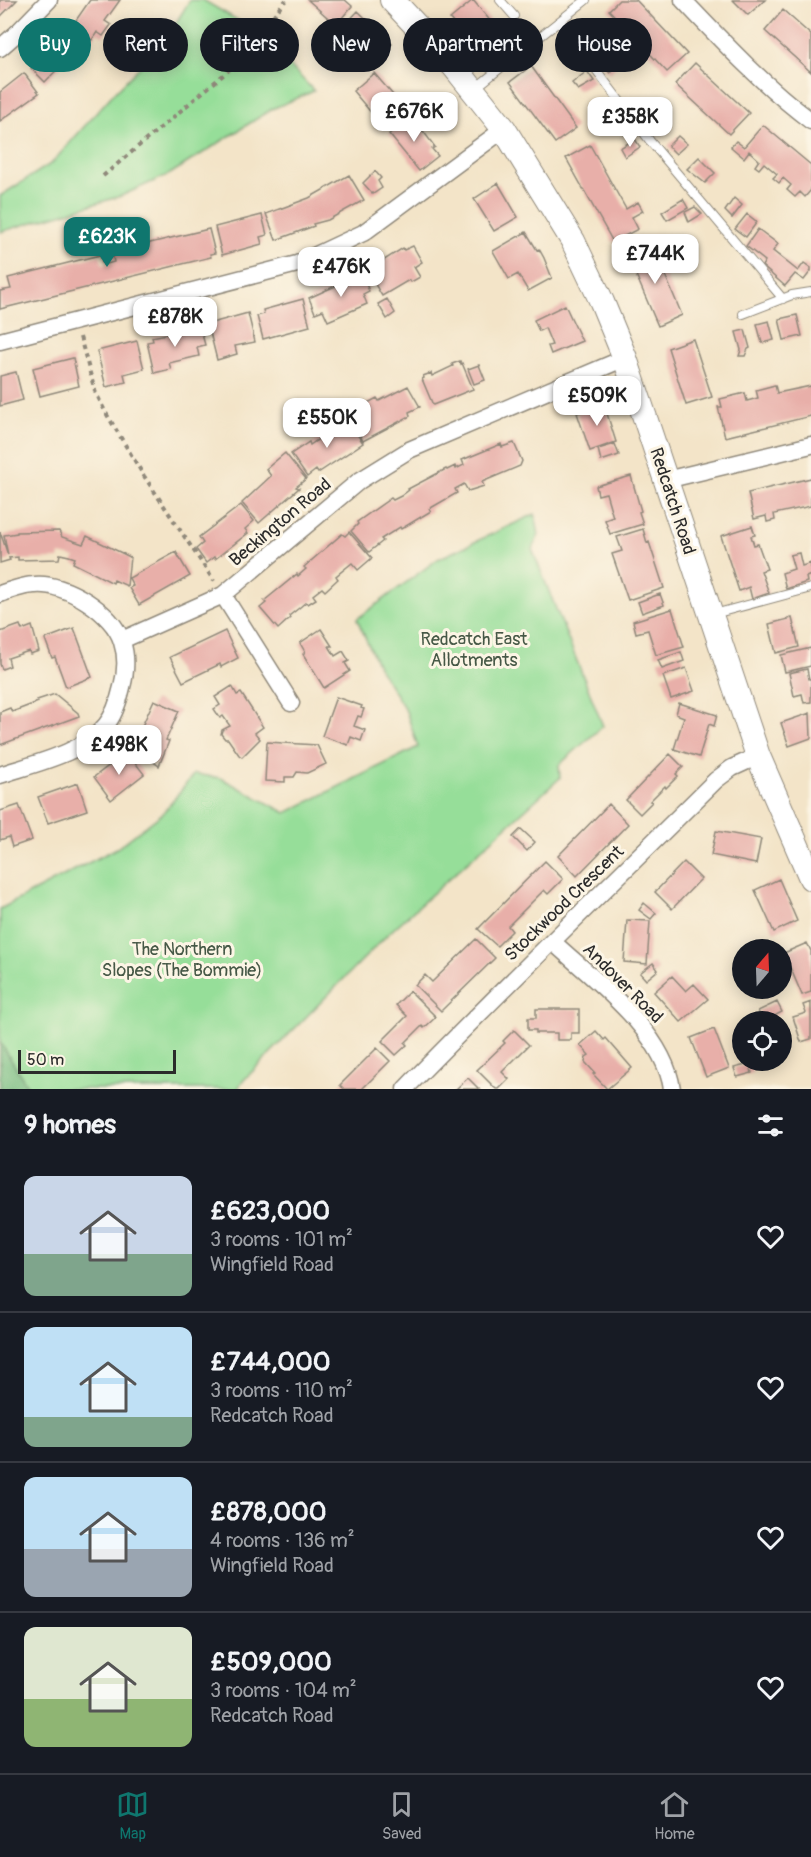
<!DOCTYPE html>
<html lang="en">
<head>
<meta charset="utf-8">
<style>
  body { margin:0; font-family:Pangolin,sans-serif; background:#20242c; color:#f1f3f6; height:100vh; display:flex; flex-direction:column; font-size:22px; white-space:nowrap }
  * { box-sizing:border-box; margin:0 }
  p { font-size:20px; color:#9ea1a6 }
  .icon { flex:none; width:33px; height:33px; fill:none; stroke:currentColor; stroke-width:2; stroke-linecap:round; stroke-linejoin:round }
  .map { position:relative; height:1089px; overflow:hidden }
  .side { display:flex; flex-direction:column; background:#171b24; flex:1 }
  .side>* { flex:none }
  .top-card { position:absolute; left:18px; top:18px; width:776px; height:54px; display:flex; gap:12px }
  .needle { width:39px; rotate:19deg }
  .buttons { position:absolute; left:732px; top:939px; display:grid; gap:12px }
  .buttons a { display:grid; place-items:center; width:60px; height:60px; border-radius:50%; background:#171b24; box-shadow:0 3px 15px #0003; font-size:30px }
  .scale { position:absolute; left:18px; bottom:15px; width:158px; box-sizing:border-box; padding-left:6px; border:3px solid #2b2b2b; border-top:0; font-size:16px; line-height:21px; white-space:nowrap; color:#2b2b2b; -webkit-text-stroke:4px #fcf5e5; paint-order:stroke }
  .price { position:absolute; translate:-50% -51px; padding:0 14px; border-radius:12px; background:#fff; color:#222; font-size:20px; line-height:39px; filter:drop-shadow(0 2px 3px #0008) }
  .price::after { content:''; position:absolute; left:50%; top:36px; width:18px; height:14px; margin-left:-9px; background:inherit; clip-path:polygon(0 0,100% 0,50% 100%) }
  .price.active { background:#0f766e; color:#fff }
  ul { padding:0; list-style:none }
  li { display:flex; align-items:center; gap:18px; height:150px; padding:0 24px }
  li+li { border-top:2px solid #363941 }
  li span { display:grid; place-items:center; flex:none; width:168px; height:120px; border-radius:12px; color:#555 }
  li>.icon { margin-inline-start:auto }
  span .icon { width:72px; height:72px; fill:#fffc; stroke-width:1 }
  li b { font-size:26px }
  h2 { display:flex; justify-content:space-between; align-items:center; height:72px; padding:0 24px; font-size:26px }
  .pill { padding:0 21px; border-radius:27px; background:#171b24; box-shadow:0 3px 15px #0003; font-size:21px; line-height:54px }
  .pill.active { background:#0f766e; color:#fff }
  .tabs { display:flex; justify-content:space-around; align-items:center; height:84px; border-top:2px solid #363941; background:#171b24; font-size:16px; color:#9ea1a6 }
  .tabs a { display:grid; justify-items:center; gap:3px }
  .tabs .active { color:#0f766e }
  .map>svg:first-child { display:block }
  .green { fill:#96de99; stroke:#608462; stroke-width:1.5 }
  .forest { fill:#78bd81; stroke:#527456; stroke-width:1.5 }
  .building { fill:#e8afa9 }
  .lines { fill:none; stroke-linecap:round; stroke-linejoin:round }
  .lane-casing { stroke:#8f887a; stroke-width:10 }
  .street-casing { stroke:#8f887a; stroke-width:19 }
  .secondary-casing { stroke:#8f887a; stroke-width:26 }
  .path { stroke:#8f887a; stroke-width:4; stroke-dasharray:4.5 4.5; stroke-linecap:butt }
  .lane { stroke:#fff; stroke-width:8 }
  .street { stroke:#fff; stroke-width:16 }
  .secondary { stroke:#fff; stroke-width:24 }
  .labels { text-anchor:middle; stroke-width:6; stroke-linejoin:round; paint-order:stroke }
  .street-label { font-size:18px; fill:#2b2b2b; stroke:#fcf5e5 }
  .park-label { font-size:18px; fill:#465846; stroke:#fcf5e5 }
</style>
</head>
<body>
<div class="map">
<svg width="811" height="1089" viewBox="0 0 811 1089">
  <rect width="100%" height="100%" fill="#fcf5e5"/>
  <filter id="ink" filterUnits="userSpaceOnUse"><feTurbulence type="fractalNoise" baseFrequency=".0167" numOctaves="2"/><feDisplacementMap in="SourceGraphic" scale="12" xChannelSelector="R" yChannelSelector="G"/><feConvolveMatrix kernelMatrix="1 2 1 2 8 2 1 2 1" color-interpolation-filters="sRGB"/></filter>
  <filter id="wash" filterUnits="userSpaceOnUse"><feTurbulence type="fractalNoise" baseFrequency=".008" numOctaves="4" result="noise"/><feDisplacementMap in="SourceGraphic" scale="24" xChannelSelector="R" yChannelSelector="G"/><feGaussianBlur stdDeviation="1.35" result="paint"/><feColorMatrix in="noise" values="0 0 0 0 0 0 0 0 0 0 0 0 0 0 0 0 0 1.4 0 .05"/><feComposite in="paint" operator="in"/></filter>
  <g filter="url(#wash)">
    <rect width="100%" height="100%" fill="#f3e4c8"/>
    <path class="green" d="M190 0H203L258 32 314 91 272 109 170 174 121 196 0 232V196L52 163 113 94 164 42Z
      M535 514 539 535 532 549 603 726 559 765 560 778 389 933 241 1083 238 1089H0V909L117 848 163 813 194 774 221 778 286 813 418 747 406 711 378 666 357 619 438 559Z"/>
    <path class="forest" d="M0 1043 2 1045 29 1089H0Z"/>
    <g id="blocks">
      <path class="building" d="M0 0H17L0 17Z
        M90 0H120L105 21 111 25 103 36 97 32 92 40 72 26Z
        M308 0H345L352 6 336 25Z
        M473 0 492 23 468 42 450 19Z
        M619 0H636L687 54 667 72 609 10Z
        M733 0H765L748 15Z
        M783 10 811 35V72L765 31Z
        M358 11 392 44 374 62 341 29Z
        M503 22 511 32 504 38 513 50 491 68 473 46Z
        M67 31 81 45 45 82 31 68Z
        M611 58 618 64 610 73 603 67Z
        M695 63 749 113 729 134 675 84Z
        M531 66 576 128 555 143 510 82Z
        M587 71 594 81 578 90 572 83Z
        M24 73 39 93 0 121V92Z
        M374 73 405 109 384 128 353 91Z
        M611 104 617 112 602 122 596 114Z
        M412 116 435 147 432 149 438 156 419 171 389 134Z
        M763 125 811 165V190L805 197 800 192 795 197 787 190 791 185 783 178 779 183 773 178 777 174 764 163 759 169 755 166 759 160 749 151 744 158 731 147 736 141 744 147Z
        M678 136 687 144 676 154 668 146Z
        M635 139 640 147 625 157 620 148Z
        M590 145 626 209 638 202 643 211 632 217 638 229 613 242 566 158Z
        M699 157 715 173 705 183 687 169Z
        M375 171 381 178 378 181 382 188 373 194 363 183Z
        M349 175 364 200 328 220 313 224 314 226 276 240 266 214 309 198Z
        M498 183 518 217 494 231 474 199Z
        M734 198 742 205 732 218 725 211Z
        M683 199 688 208 667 220 662 212Z
        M695 207 702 214 689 222 685 212Z
        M747 214 757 222 746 237 735 229Z
        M262 215 267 235 260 237 262 244 222 255 215 227Z
        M209 229 215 253 210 254 211 257 0 309V291L11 289 8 278 100 255 103 265 114 262 112 252Z
        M758 229 778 244 773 251 798 271 804 263 811 268V271L804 280 795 274 785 286 762 266 765 261 746 246Z
        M526 232 537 250 539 249 544 258 552 278 528 291 518 274 509 279 493 251Z
        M652 244 682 315 658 326 627 254Z
        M413 246 422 262 414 267 420 277 411 282 409 280 382 296 367 271 403 248 404 250Z
        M362 275 369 291 363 294 367 304 328 321 323 310 315 313 309 298 355 277 356 278Z
        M303 299 310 326 263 339 257 316 264 314 263 310Z
        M387 299 395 313 387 319 378 304Z
        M565 305 582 341 551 354 548 346 552 345 545 328 539 331 534 320Z
        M248 313 255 342 235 346 237 354 217 360 208 324Z
        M797 315 802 336 784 340 779 319Z
        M769 321 774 340 762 343 757 324Z
        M200 327 205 345 197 347 199 356 169 363 171 369 154 373 147 342 153 341 152 337Z
        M745 330 750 348 748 349 745 356H739L741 350 736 332Z
        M693 339 712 397 686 405 668 348Z
        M137 341 144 369 124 374 126 382 106 387 97 351Z
        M73 358 79 386 40 396 33 368Z
        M460 361 461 364 462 363 473 389 433 405 422 379 424 378 423 376 431 373 432 376 453 366 452 364Z
        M479 365 485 380 474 384 468 369Z
        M16 372 23 400 0 406V376Z
        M775 385 777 393 811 386V416L725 437 718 407H722L720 399 745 393 747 401 758 398 756 390Z
        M408 386 420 407 409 412 410 416 363 441 349 413 377 398 379 401Z
        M604 404 616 442 590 451 577 413Z
        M347 419 363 443 318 473 316 470 307 477 291 454 309 442 310 445 327 433 325 430 334 425 336 427Z
        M514 443 522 461 520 466 482 482 484 486 468 491 464 484 455 489 457 493 429 509 431 511 401 529 400 527 381 539 383 541 369 552 351 531 358 524 357 522 391 498 393 500 401 496 409 490 408 489 446 469 447 470 455 466 456 469 464 465 462 460 501 444 502 447Z
        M615 444 619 455 601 461 598 449Z
        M285 453 306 479 296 487 299 488 259 523 242 503 271 476 266 469Z
        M631 476 641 511 639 512 643 524 610 534 605 520 613 517 606 493 598 495 596 486Z
        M811 478V506L774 514 775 520 767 522 766 516 754 519 748 493Z
        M241 505 254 521 245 529 248 533 215 559 214 557 206 563 196 549 203 543 199 537Z
        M752 526 755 535 751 536 754 545 758 544 767 569 761 571 769 593 752 599 749 587 739 591 721 536Z
        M643 529 647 543 649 542 664 588 628 600 612 554 622 551 617 537Z
        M59 531 62 537 83 544 87 536 130 557 127 586 114 580 113 583 73 563 75 558 69 556 60 554 59 559 18 560V557L9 558 10 560 0 563V532L8 555 4 535 17 533V532Z
        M349 532 372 558 358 570 352 563 336 576 338 579 325 591 322 588 313 595 316 599 308 604 306 602 299 608 289 616 290 618 278 629 260 608 266 603 264 601 297 574 298 576 306 569 304 567 342 534 345 536Z
        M176 552 190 576 139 605 129 588 133 586 129 578Z
        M799 553 802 566 811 563V575L806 577 807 582 786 589 782 573 794 569 790 555Z
        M660 594 664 605 642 613 638 602Z
        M672 609 684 647 656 655 648 630 636 633 633 621Z
        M792 618 799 647 776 653 769 624Z
        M20 625 22 630 32 626 39 651 30 654 29 651 8 658 10 666 2 669 0 664V632Z
        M74 628 92 677 66 687 55 657 52 658 45 639Z
        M321 629 332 646H329L335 656 343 651 349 661 345 663 350 671 324 688 303 654 305 652 300 643Z
        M225 631 238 658 221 667 220 664 183 682 170 657Z
        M811 648V666L785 672 781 655Z
        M681 652 684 661 662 669 658 660Z
        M686 668 694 691 671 699 663 676Z
        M807 669 809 679H811V702L804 703 802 694 794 696 789 673Z
        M232 686 237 695 241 693 263 727 255 733 260 739 242 757 239 755 228 739H225L221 734 222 730 230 726 223 716 220 718 214 709 220 705 215 697Z
        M55 694 78 713 79 716 0 745V712L10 708 12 712 38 702 37 700Z
        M336 697 362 706 361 708 364 709 361 717 358 716 354 726 365 730 361 741 351 737 348 745 322 736Z
        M154 700 179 711 166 740 169 741 159 766 135 748 140 740 137 737Z
        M679 703 717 715 714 726 709 724 699 757 674 749 684 717 676 714Z
        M810 713 811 738 789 746 781 723Z
        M267 742 317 745 326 764 307 773 297 772 294 777H285V782L265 781Z
        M127 752 144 774 111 800 94 777Z
        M670 754 683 767 676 774 678 776 666 788 665 786 650 801 652 802 640 814 626 800Z
        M78 783 87 810 48 823 38 797Z
        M609 804 628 824 577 876 558 856Z
        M19 805 32 840 12 847 9 837 0 840V811Z
        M521 829 535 842 527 851 513 837Z
        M716 831 761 839 756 864 711 855Z
        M545 861 563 879 548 894 544 890 508 926 512 931 497 946 478 929Z
        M684 862 701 879 672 909 655 892Z
        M779 879 797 921 774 932 755 890Z
        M644 903 656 913 651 919 639 910Z
        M627 920 650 921 647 964 624 962Z
        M476 939 495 958 441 1011 415 985 425 975 432 982Z
        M807 943 811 951V992L802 995 784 953Z
        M653 963 658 970 646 980 640 973Z
        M672 976 686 991 694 984 708 999 681 1022 654 992Z
        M410 991 436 1017 424 1028 422 1026 405 1043 407 1045 396 1055 382 1041 407 1016 396 1005Z
        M777 1002 782 1012 763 1022 758 1011Z
        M811 1002V1039L801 1042 793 1017 806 1013 803 1005Z
        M536 1009H579V1033H571V1040H557V1033H536V1030H528V1018H536Z
        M714 1029 729 1068 706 1077 691 1038Z
        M514 1030 529 1045 502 1072 509 1079 499 1089H496L477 1070 505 1043 503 1041Z
        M596 1031 604 1040 606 1038 632 1068 607 1089 593 1074 595 1073 585 1062 586 1057 589 1055 580 1045Z
        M377 1048 390 1061 362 1089H344L340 1085Z
        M750 1064 752 1073 737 1077 734 1068Z
        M468 1078 479 1089H456Z"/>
    </g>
  </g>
  <g filter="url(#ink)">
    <use href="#blocks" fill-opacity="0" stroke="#8f887a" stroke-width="1.5"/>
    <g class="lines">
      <defs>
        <path id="lane" d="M500 0 514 16
          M560 22 650 141 783 299
          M473 90 586 0
          M743 314 792 295 811 292
          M714 614 811 588"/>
        <path id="street" d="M683 0C723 42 764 86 811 121
          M0 48 15 35 49 0
          M0 341 297 264 363 233 504 129
          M666 480 811 445
          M0 594C11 590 24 585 35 585 65 582 114 613 122 642 127 657 126 672 122 687 119 700 115 714 106 725 84 753 33 764 0 775
          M223 595 291 703
          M122 640 223 595 359 481 409 450 625 358
          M553 942C594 980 664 1031 672 1089
          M405 1089C507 984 612 883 716 780L732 768 758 756"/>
        <path id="secondary" d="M392 0 453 65 504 129 573 241 602 302 625 358 758 756 811 878"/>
      </defs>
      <use href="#lane" class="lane-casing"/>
      <use href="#street" class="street-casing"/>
      <use href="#secondary" class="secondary-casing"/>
      <path class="path" d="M103 176 228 71 286 0
        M80 337 95 391 106 413 144 476 214 581"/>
      <use href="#lane" class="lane"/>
      <use href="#street" class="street"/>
      <use href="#secondary" class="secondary"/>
    </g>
  </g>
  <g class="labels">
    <g class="street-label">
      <text transform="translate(673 501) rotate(72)" y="6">Redcatch Road</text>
      <text transform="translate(280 522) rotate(-40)" y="6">Beckington Road</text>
      <text transform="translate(564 903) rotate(-44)" y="6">Stockwood Crescent</text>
      <text transform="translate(623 983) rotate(45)" y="6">Andover Road</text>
    </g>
    <g class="park-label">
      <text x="474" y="645">Redcatch East<tspan x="474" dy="21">Allotments</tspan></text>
      <text x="182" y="955">The Northern<tspan x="182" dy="21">Slopes (The Bommie)</tspan></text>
    </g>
  </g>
</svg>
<div class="buttons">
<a><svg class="needle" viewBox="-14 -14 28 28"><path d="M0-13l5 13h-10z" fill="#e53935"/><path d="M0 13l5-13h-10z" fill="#9ea1a6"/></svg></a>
<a><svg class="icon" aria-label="locate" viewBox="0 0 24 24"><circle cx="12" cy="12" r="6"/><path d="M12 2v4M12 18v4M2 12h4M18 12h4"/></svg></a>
</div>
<div class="scale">50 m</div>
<b class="price" style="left:414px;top:143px">£676K</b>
<b class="price" style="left:630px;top:148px">£358K</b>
<b class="price active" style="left:107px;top:268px">£623K</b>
<b class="price" style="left:655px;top:285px">£744K</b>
<b class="price" style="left:341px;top:298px">£476K</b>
<b class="price" style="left:175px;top:348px">£878K</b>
<b class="price" style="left:597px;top:427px">£509K</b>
<b class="price" style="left:327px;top:449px">£550K</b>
<b class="price" style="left:119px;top:776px">£498K</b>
<div class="top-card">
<a class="pill active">Buy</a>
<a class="pill">Rent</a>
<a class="pill">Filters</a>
<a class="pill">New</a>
<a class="pill">Apartment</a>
<a class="pill">House</a>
</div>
</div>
<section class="side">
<h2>9 homes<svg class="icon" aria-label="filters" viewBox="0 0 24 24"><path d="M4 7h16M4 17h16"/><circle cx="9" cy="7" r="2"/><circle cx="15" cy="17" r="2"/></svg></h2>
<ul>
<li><span style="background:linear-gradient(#c9d6e8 65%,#7fa58c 0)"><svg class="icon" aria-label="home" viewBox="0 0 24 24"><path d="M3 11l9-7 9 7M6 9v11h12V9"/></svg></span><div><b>£623,000</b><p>3 rooms · 101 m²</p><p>Wingfield Road</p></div><svg class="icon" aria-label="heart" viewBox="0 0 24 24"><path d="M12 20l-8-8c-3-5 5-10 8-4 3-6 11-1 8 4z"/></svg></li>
<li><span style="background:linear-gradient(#bfe0f5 75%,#7fa58c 0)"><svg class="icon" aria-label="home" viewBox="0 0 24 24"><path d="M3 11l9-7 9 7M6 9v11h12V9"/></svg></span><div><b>£744,000</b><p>3 rooms · 110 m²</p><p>Redcatch Road</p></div><svg class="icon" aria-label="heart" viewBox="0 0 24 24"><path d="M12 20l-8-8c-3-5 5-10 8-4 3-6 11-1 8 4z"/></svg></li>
<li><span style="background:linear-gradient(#bfe0f5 60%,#9aa5b1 0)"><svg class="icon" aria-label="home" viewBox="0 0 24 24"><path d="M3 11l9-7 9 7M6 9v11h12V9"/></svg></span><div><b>£878,000</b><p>4 rooms · 136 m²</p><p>Wingfield Road</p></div><svg class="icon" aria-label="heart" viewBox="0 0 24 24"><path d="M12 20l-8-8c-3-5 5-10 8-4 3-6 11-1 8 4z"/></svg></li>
<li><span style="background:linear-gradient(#dfe7d0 60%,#8fb573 0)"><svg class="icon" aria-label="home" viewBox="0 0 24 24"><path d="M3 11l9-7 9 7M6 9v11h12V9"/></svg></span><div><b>£509,000</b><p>3 rooms · 104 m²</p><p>Redcatch Road</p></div><svg class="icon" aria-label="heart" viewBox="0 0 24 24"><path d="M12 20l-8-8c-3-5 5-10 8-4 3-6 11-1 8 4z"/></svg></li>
</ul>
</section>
<nav class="tabs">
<a class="active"><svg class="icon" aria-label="map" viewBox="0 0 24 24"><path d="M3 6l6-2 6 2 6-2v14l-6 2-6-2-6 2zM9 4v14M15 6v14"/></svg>Map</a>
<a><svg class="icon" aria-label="saved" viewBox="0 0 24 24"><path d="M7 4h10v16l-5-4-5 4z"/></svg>Saved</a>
<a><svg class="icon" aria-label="home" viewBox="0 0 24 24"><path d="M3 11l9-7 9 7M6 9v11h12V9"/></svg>Home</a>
</nav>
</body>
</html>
